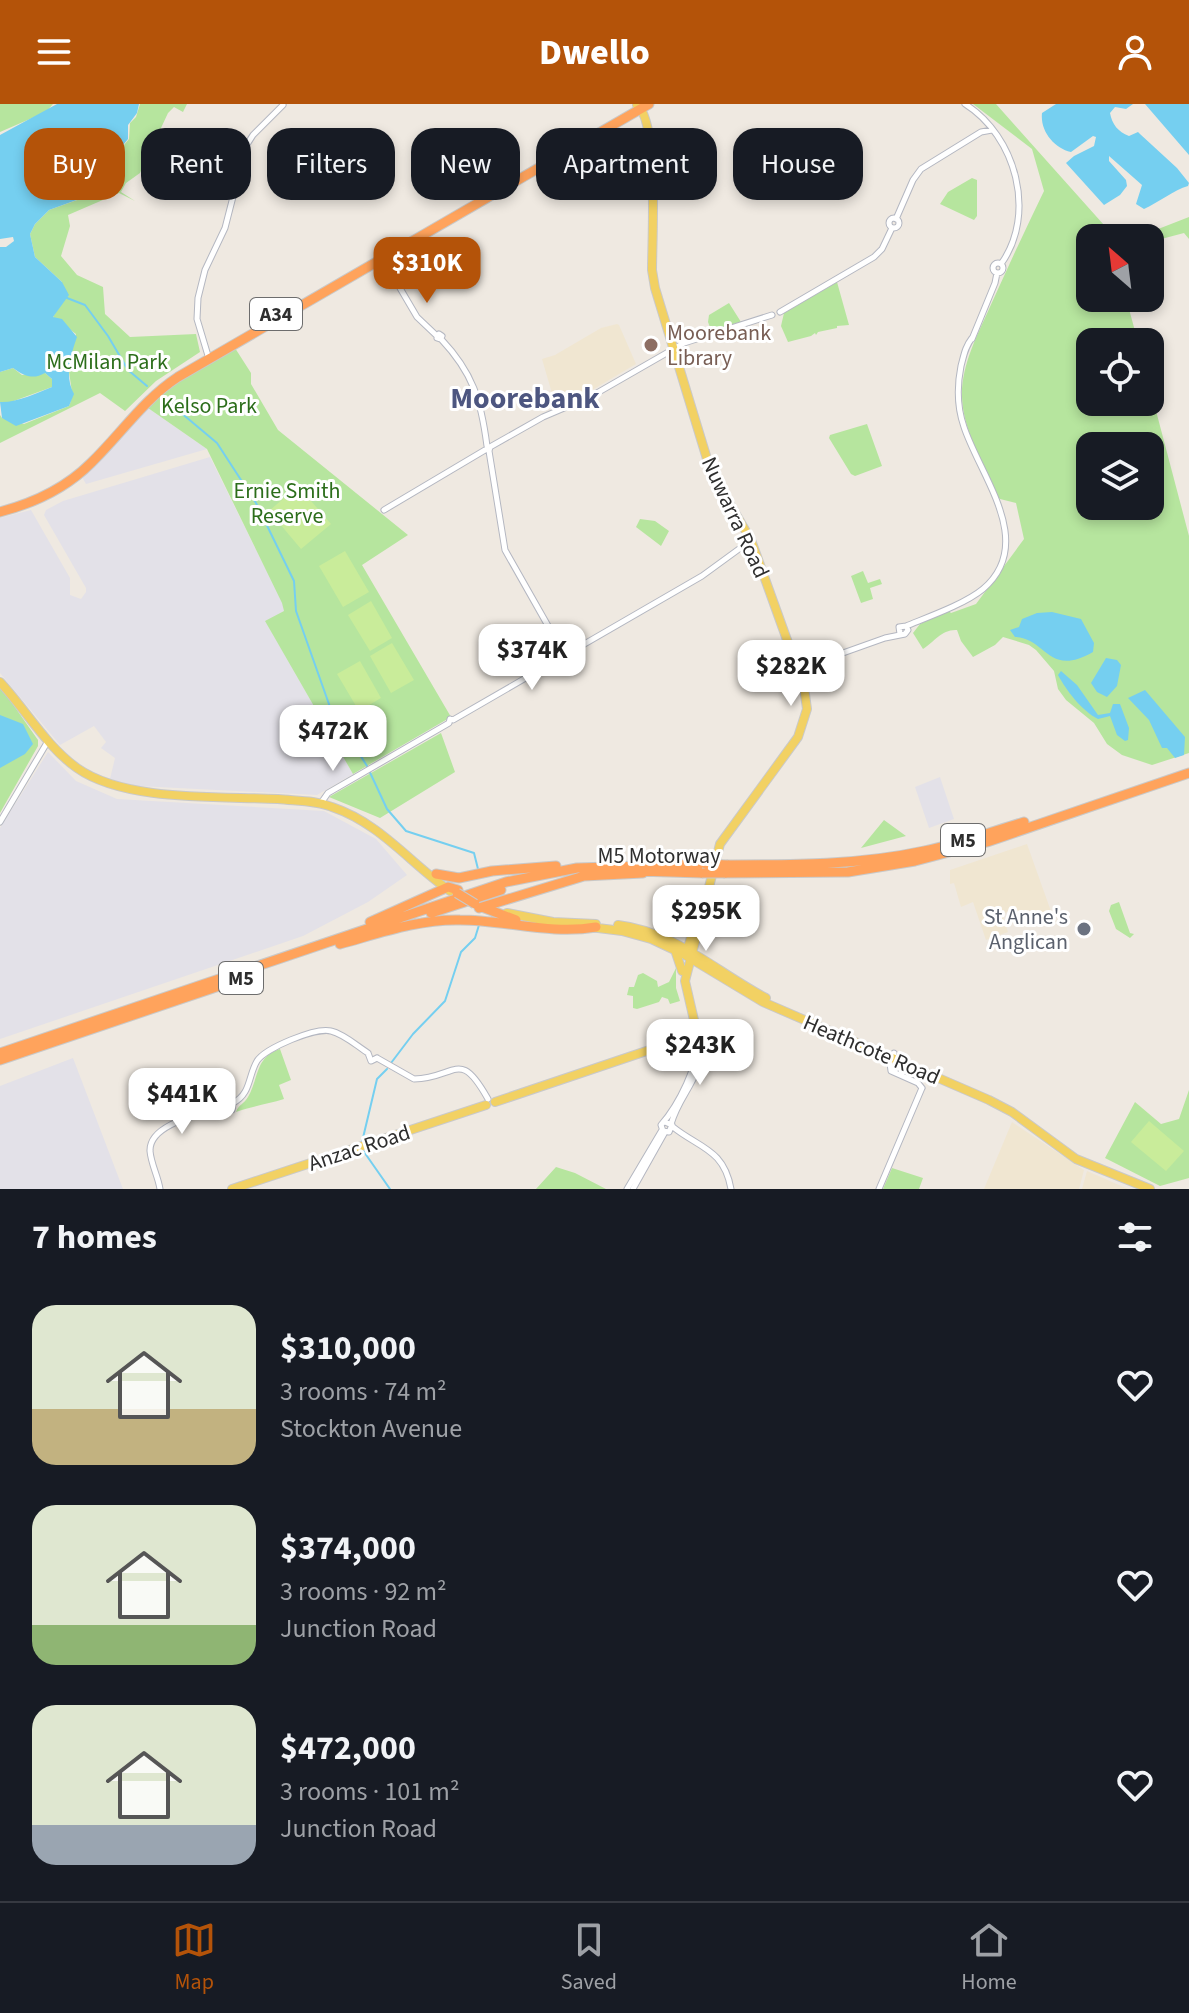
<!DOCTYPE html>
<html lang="en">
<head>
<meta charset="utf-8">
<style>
  body { margin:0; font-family:"Source Sans 3",sans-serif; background:#20242c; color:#f1f3f6; height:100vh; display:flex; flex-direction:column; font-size:30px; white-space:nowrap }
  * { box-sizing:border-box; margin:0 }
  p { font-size:26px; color:#9ea1a6 }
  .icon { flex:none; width:44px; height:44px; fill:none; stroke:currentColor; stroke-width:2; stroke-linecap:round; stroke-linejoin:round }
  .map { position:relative; height:1085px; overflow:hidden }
  .panel { display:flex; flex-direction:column; background:#171b24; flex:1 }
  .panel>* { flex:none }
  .top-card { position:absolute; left:24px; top:24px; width:1142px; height:72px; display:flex; gap:16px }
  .needle { width:52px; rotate:332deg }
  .tools { position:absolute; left:1076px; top:120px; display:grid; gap:16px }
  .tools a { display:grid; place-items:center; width:88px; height:88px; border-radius:16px; background:#171b24; box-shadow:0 4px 12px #0003; font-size:40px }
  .price { position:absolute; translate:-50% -68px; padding:0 18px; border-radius:16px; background:#fff; color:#222; font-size:26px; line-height:52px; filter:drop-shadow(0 2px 4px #0008) }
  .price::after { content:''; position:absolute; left:50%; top:48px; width:24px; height:18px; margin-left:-12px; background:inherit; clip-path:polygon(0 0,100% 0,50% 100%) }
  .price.selected { background:#b45309; color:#fff }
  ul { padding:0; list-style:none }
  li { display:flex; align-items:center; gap:24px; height:200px; padding:0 32px }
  li span { display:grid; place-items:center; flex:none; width:224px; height:160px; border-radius:24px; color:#555 }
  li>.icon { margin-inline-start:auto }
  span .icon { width:96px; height:96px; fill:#fffc; stroke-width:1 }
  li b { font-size:34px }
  h2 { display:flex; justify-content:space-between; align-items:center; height:96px; padding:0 32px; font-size:34px }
  .tag { padding:0 28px; border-radius:24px; background:#171b24; box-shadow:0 4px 12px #0003; font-size:28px; line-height:72px }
  .tag.selected { background:#b45309; color:#fff }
  header { display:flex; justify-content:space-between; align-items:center; height:104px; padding:0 32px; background:#b45309; color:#fff; font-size:36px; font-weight:800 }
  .tab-bar { display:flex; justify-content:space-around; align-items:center; height:112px; border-top:2px solid #363941; background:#171b24; font-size:22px; color:#9ea1a6 }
  .tab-bar a { display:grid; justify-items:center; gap:4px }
  .tab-bar .selected { color:#b45309 }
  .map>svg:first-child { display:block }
  .industrial { fill:#e3e1e8 }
  .education { fill:#f0e6d1 }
  .green { fill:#b6e59e; fill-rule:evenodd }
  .pitch { fill:#c9ec9a }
  .water { fill:#75cff0 }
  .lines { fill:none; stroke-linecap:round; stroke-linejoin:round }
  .stream { stroke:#75cff0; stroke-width:2 }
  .minor-casing { stroke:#b4b7c1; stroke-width:7 }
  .major-casing { stroke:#c9c9c9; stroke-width:10 }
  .highway-casing { stroke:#c9c9c9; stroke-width:11 }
  .minor { stroke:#fff; stroke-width:5 }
  .major { stroke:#f2d163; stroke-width:8 }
  .highway { stroke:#ffa35c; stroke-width:9 }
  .highway-bridge-casing { stroke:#c9c9c9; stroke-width:11; stroke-linecap:butt }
  .highway-bridge { stroke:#ffa35c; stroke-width:9 }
  .education-dot { fill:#8d6e63; stroke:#fff; stroke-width:3 }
  .worship-dot { fill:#6b7280; stroke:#fff; stroke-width:3 }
  .labels { text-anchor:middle; stroke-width:6; stroke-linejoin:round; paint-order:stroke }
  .shield { fill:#fff; stroke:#6d6d6d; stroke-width:2 }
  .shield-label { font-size:20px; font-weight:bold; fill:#2e2e2e }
  .education-label { font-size:22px; fill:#785e54; stroke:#fff; text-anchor:start }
  .park-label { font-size:22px; fill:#2c6e1b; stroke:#fff }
  .street-label { font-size:22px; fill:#2e2e2e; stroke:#fff }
  .worship-label { font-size:22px; fill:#5b616d; stroke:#fff; text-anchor:end }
  .district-label { font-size:30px; font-weight:bold; fill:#4d5680; stroke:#fff }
</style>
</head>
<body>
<header><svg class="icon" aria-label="menu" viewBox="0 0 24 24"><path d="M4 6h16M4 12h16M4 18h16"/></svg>Dwello<svg class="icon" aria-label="person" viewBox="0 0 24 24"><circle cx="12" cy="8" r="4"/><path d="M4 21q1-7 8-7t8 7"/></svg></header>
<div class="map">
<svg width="1189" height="1085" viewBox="0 0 1189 1085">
  <rect width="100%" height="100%" fill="#efe9e1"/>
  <path class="industrial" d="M148 304 207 345 86 380 82 373Z
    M210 353 283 500 284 507 266 518 353 670 317 691 138 682 110 675 115 654 101 644 106 638 94 622 60 641 0 569V414L31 406 70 474V491L81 495 86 488V484L44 411 46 406 63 397Z
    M48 648 76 677 117 695 324 707 376 735 407 771 368 798 303 832 0 935V724Z
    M940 673 954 715 929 724 915 683Z
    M73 954 123 1085H0V982Z"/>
  <path class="education" d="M617 220 619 221 636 260 582 292 556 303 542 255 555 251 601 224Z
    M1027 740 1053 813 1023 823 1016 805 1002 810 1008 828 986 836 973 798 961 803 954 779 950 780V766Z
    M1012 1018 1084 1066 1079 1085H984Z
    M1087 1067 1128 1085H1082Z"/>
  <path class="green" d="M0 0H53L46 8 0 28Z
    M140 0H187L183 8 174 3 168 9 140 69 126 79 121 88 135 97 119 89 68 111 70 122 61 152 77 171 103 183 105 210 130 233 196 230 200 248 156 277 125 307 100 289 0 339V311L2 314 24 320 69 302C76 288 67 273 69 257 71 248 74 239 76 230L53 213 57 206 62 178 35 153 30 130 35 120 49 106 94 90 97 80 109 72 114 53 129 35 130 19 136 13Z
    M973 0H996L1112 130 1125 134H1090V194H1126L1138 238H1090V298H1150V284L1189 432V649L1152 661 1122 651 1107 640 1094 619 1066 596 1058 585 1054 567 1036 546 1029 541 1003 533 995 541 973 553 961 537 957 526C942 525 934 538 923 545L913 529 920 520 948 506 951 509 976 500 1024 435 1016 399 1000 395 997 392C984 361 963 327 962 293 961 262 977 232 989 205 1007 165 1025 126 1044 87L1032 45ZM1090 342H1150V402H1090Z
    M357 46 364 53 349 68 320 85 317 84V80L349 49Z
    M972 74 977 76V112L974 116 940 100 948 88Z
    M1189 113V135L1184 129 1150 138V134H1135Z
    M837 178 849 221 837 222V224L818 228 816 231 815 229 811 232 788 238 781 222 784 209Z
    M729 199 741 218 711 226 708 218 709 211Z
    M235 244 251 269V280L278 326 408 431 362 461 451 613 353 670 265 517 284 507 282 499 207 345 148 304 165 286Z
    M13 264 22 271 45 269 52 275V283L11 298H0V268Z
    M867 320 882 362 855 372 851 370 829 334 830 331Z
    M640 415 655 417 669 427 661 442 636 423Z
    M863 467 868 479 880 475 882 480 870 484 873 495 861 499 851 472Z
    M0 582 38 636V642L0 709Z
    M441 629 455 668 380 714 329 693Z
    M884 716 906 732 861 744Z
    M1119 798 1130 829 1134 830 1130 834 1116 825 1109 807 1111 801Z
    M676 864V884L680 897 670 900 668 895 662 893 659 898 637 905 633 904V892L627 891 629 883H634L638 871 643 869 657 877 658 883 669 878Z
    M280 945 291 976 279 981 284 995C268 1000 253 1002 236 1008 239 1000 244 1000 248 993 259 974 255 953 280 945Z
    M1189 986V1074L1160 1082 1105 1054 1135 998 1161 1020 1179 1015Z
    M556 1063 575 1069 606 1085H536Z
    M892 1064 923 1074 919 1085H883Z"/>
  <path class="pitch" d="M298 382 331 420 301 445 269 407Z
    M345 447 369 488 343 503 319 462Z
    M371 497 392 534 370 547 348 511Z
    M392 539 414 576 391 589 370 552Z
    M360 557 381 594 359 607 337 570Z
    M1149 1017 1184 1047 1166 1067 1131 1038Z"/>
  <path class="water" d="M57 0H139L137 9 128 21V35L114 52 108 72 98 75 93 90 49 106 35 120 30 130 35 153 62 178 69 191 53 213 62 215 77 233C71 250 64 273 74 290L69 302 16 322 2 314 0 298C16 299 37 289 52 283V275L45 269C33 276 24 272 13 264L0 268V143H6L14 137 13 133 0 135V31Z
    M1056 0H1133L1126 5 1115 3 1110 9C1112 20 1118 28 1129 32L1138 28 1140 30 1177 64 1189 79 1188 82C1174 86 1159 98 1144 105L1136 100 1142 81 1109 52V57L1126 76 1127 82 1120 91 1104 101 1066 59 1074 52 1094 42 1096 33 1093 32 1071 48C1054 44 1040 27 1042 9Z
    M1145 0H1189V51Z
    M1052 508 1081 515 1094 539 1093 548C1048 574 1046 534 1015 533L1010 526 1019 523 1022 515 1037 509Z
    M1106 554 1117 556 1121 561 1117 582 1107 593 1097 588 1091 579Z
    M1061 567 1077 581 1098 611 1110 609 1113 600H1120L1129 624 1128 636 1125 637 1117 631 1110 612 1098 615C1082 607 1066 586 1058 571Z
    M1145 586 1185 633 1184 651 1175 654 1167 644H1162L1149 616 1128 594Z
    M0 611 23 620 33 640 25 650 0 664Z"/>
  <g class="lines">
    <path class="stream" d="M67 194 85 201 108 232 128 266 147 282
      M161 292 217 339 256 399 294 477 296 507 330 603 367 662 387 705 406 727 474 749 478 765
      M391 959 413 930 445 897 461 848 475 834 479 821
      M362 1038 377 975 387 965
      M362 1045 390 1085"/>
    <defs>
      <path id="minor" d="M965 0C1016 32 1037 110 1001 160
        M889 119a5 5 0 1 1 10 0a5 5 0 1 1-10 0Z
        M896 115 913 76 921 65 981 28 992 26
        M380 150 417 213 437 232
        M993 164a5 5 0 1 1 10 0a5 5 0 1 1-10 0Z
        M780 208 874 153 882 145 892 124
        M439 230 442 232 440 235 437 234Z
        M441 235C473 269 481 296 487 342
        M972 235 995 179 997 169
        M209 255 197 215 198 194 205 166 225 124 246 42 253 31 283 1
        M490 343 543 313 590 293 684 239 772 211
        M490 343 489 347 505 446 564 550
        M384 406 485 346
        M906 522C928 513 965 500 983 485 1037 439 980 372 964 323 957 303 957 282 961 262 964 251 965 243 972 234
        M798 565 885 534 905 530 908 526 906 522 899 523 900 530
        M321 699 328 689 449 619 450 615 453 616 702 472 750 437
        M0 718 48 637
        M368 949 371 957 377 954
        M894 949 890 959 891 967 918 979 922 984
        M377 954 414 975C457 974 459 943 488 995
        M233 999C251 990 248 972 257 957 265 944 316 923 331 927 344 930 357 942 368 949
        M224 1003 227 1006H232L233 999
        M665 1018 672 1021 669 1028 663 1027 661 1021C676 1004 703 957 694 936
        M671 1020C681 986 704 975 701 934
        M673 1023C699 1044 724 1045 731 1085
        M160 1085C158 1072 151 1060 150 1047 149 1019 203 1010 224 1003
        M627 1085 662 1026
        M633 1085 665 1028
        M879 1085 922 984"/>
      <path id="major" d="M637 1C659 17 652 135 652 166L655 184 711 368 751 436 804 583 807 605 798 633 720 740 685 877 694 916 698 924
        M0 578C26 606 46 642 77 664 125 698 219 692 278 695 296 697 315 696 332 703 380 719 410 759 450 787
        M507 809 553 818 596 820
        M618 821C676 828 716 868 766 894
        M590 823 622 827 651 835 685 851 763 898 989 996 1012 1008 1076 1055 1150 1085
        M675 846 682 867
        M686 850 696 817
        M691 930a6 6 0 1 1 12 0a6 6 0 1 1-12 0Z
        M495 998 691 932
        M232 1085 486 1001"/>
      <path id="highway" d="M0 408C34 399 66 384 91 359 121 330 143 296 178 273L649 0
        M728 761C794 761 860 761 924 747 958 740 991 728 1024 718
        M637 767 702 769
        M725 769 848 768 915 757 987 738 1189 669
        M436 770 459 774 492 767 556 762
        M482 803 516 816
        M479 804 584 772 643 769
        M431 809 501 786
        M370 818 448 783 458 786
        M340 840C380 829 419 815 460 816 505 816 551 831 596 823
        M0 949 506 778 577 764 706 760
        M0 956 228 879"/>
    </defs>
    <use href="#minor" class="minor-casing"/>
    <use href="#major" class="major-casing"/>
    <use href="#highway" class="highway-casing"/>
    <use href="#minor" class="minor"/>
    <use href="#major" class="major"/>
    <use href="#highway" class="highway"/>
    <defs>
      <path id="highway-bridge" d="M706 760 728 761
        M702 769H725
        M457 789 475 800"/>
    </defs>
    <use href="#highway-bridge" class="highway-bridge-casing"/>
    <use href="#highway-bridge" class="highway-bridge"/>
  </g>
  <circle class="education-dot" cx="651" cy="241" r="8"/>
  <circle class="worship-dot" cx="1084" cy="825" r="8"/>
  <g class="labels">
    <g class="shield">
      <rect x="250" y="194" width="52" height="32" rx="6"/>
      <rect x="941" y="720" width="44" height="32" rx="6"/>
      <rect x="219" y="858" width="44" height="32" rx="6"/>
    </g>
    <g class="shield-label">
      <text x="276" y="217">A34</text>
      <text x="963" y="743">M5</text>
      <text x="241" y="881">M5</text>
    </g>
    <g class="education-label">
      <text x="667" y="236">Moorebank<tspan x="667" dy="25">Library</tspan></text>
    </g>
    <g class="park-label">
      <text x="107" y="265">McMilan Park</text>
      <text x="209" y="309">Kelso Park</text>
      <text x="287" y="394">Ernie Smith<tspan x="287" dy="25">Reserve</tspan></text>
    </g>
    <g class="street-label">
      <text transform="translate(736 413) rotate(65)" y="8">Nuwarra Road</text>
      <text x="659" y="759">M5 Motorway</text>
      <text transform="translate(872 945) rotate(23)" y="8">Heathcote Road</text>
      <text transform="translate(359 1043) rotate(-18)" y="8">Anzac Road</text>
    </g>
    <g class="worship-label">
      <text x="1068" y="820">St Anne's<tspan x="1068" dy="25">Anglican</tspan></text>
    </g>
    <g class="district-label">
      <text x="525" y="304">Moorebank</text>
    </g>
  </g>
</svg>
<div class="tools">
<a><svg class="needle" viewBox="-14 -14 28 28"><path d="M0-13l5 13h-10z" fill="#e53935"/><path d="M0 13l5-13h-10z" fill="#9ea1a6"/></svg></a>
<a><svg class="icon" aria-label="locate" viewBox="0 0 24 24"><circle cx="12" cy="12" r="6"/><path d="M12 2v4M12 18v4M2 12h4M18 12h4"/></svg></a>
<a><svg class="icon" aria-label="layers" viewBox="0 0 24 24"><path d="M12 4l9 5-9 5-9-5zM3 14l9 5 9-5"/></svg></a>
</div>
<b class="price selected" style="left:427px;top:201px">$310K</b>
<b class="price" style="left:532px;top:588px">$374K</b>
<b class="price" style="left:791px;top:604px">$282K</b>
<b class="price" style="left:333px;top:669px">$472K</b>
<b class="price" style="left:706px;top:849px">$295K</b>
<b class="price" style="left:700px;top:983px">$243K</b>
<b class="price" style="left:182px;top:1032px">$441K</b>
<div class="top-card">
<a class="tag selected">Buy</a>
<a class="tag">Rent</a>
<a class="tag">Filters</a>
<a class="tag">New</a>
<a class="tag">Apartment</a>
<a class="tag">House</a>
</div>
</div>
<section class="panel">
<h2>7 homes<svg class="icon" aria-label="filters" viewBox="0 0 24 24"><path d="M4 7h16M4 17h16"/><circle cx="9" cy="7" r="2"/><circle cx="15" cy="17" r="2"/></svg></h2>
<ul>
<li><span style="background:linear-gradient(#dfe7d0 65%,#c2b280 0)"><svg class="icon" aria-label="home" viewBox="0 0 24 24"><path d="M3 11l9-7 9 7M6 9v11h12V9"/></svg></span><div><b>$310,000</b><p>3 rooms · 74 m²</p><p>Stockton Avenue</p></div><svg class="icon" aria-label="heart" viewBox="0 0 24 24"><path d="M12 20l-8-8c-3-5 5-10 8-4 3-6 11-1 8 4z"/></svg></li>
<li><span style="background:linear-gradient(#dfe7d0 75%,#8fb573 0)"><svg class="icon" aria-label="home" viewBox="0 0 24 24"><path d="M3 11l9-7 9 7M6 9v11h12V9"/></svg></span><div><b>$374,000</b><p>3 rooms · 92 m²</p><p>Junction Road</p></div><svg class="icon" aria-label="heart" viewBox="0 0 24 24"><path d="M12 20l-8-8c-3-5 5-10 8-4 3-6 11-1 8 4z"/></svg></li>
<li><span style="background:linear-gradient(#dfe7d0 75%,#9aa5b1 0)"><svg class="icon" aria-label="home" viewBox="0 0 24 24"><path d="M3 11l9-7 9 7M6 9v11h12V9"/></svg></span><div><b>$472,000</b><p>3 rooms · 101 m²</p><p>Junction Road</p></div><svg class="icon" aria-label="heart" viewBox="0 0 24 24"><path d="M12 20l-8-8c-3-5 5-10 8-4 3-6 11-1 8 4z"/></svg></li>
</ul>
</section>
<nav class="tab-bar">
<a class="selected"><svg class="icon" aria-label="map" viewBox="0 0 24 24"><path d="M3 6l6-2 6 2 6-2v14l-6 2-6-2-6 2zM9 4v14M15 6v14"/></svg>Map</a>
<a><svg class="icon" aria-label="saved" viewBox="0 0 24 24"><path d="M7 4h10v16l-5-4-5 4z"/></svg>Saved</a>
<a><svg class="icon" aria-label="home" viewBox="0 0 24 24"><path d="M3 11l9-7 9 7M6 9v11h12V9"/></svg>Home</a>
</nav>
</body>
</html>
